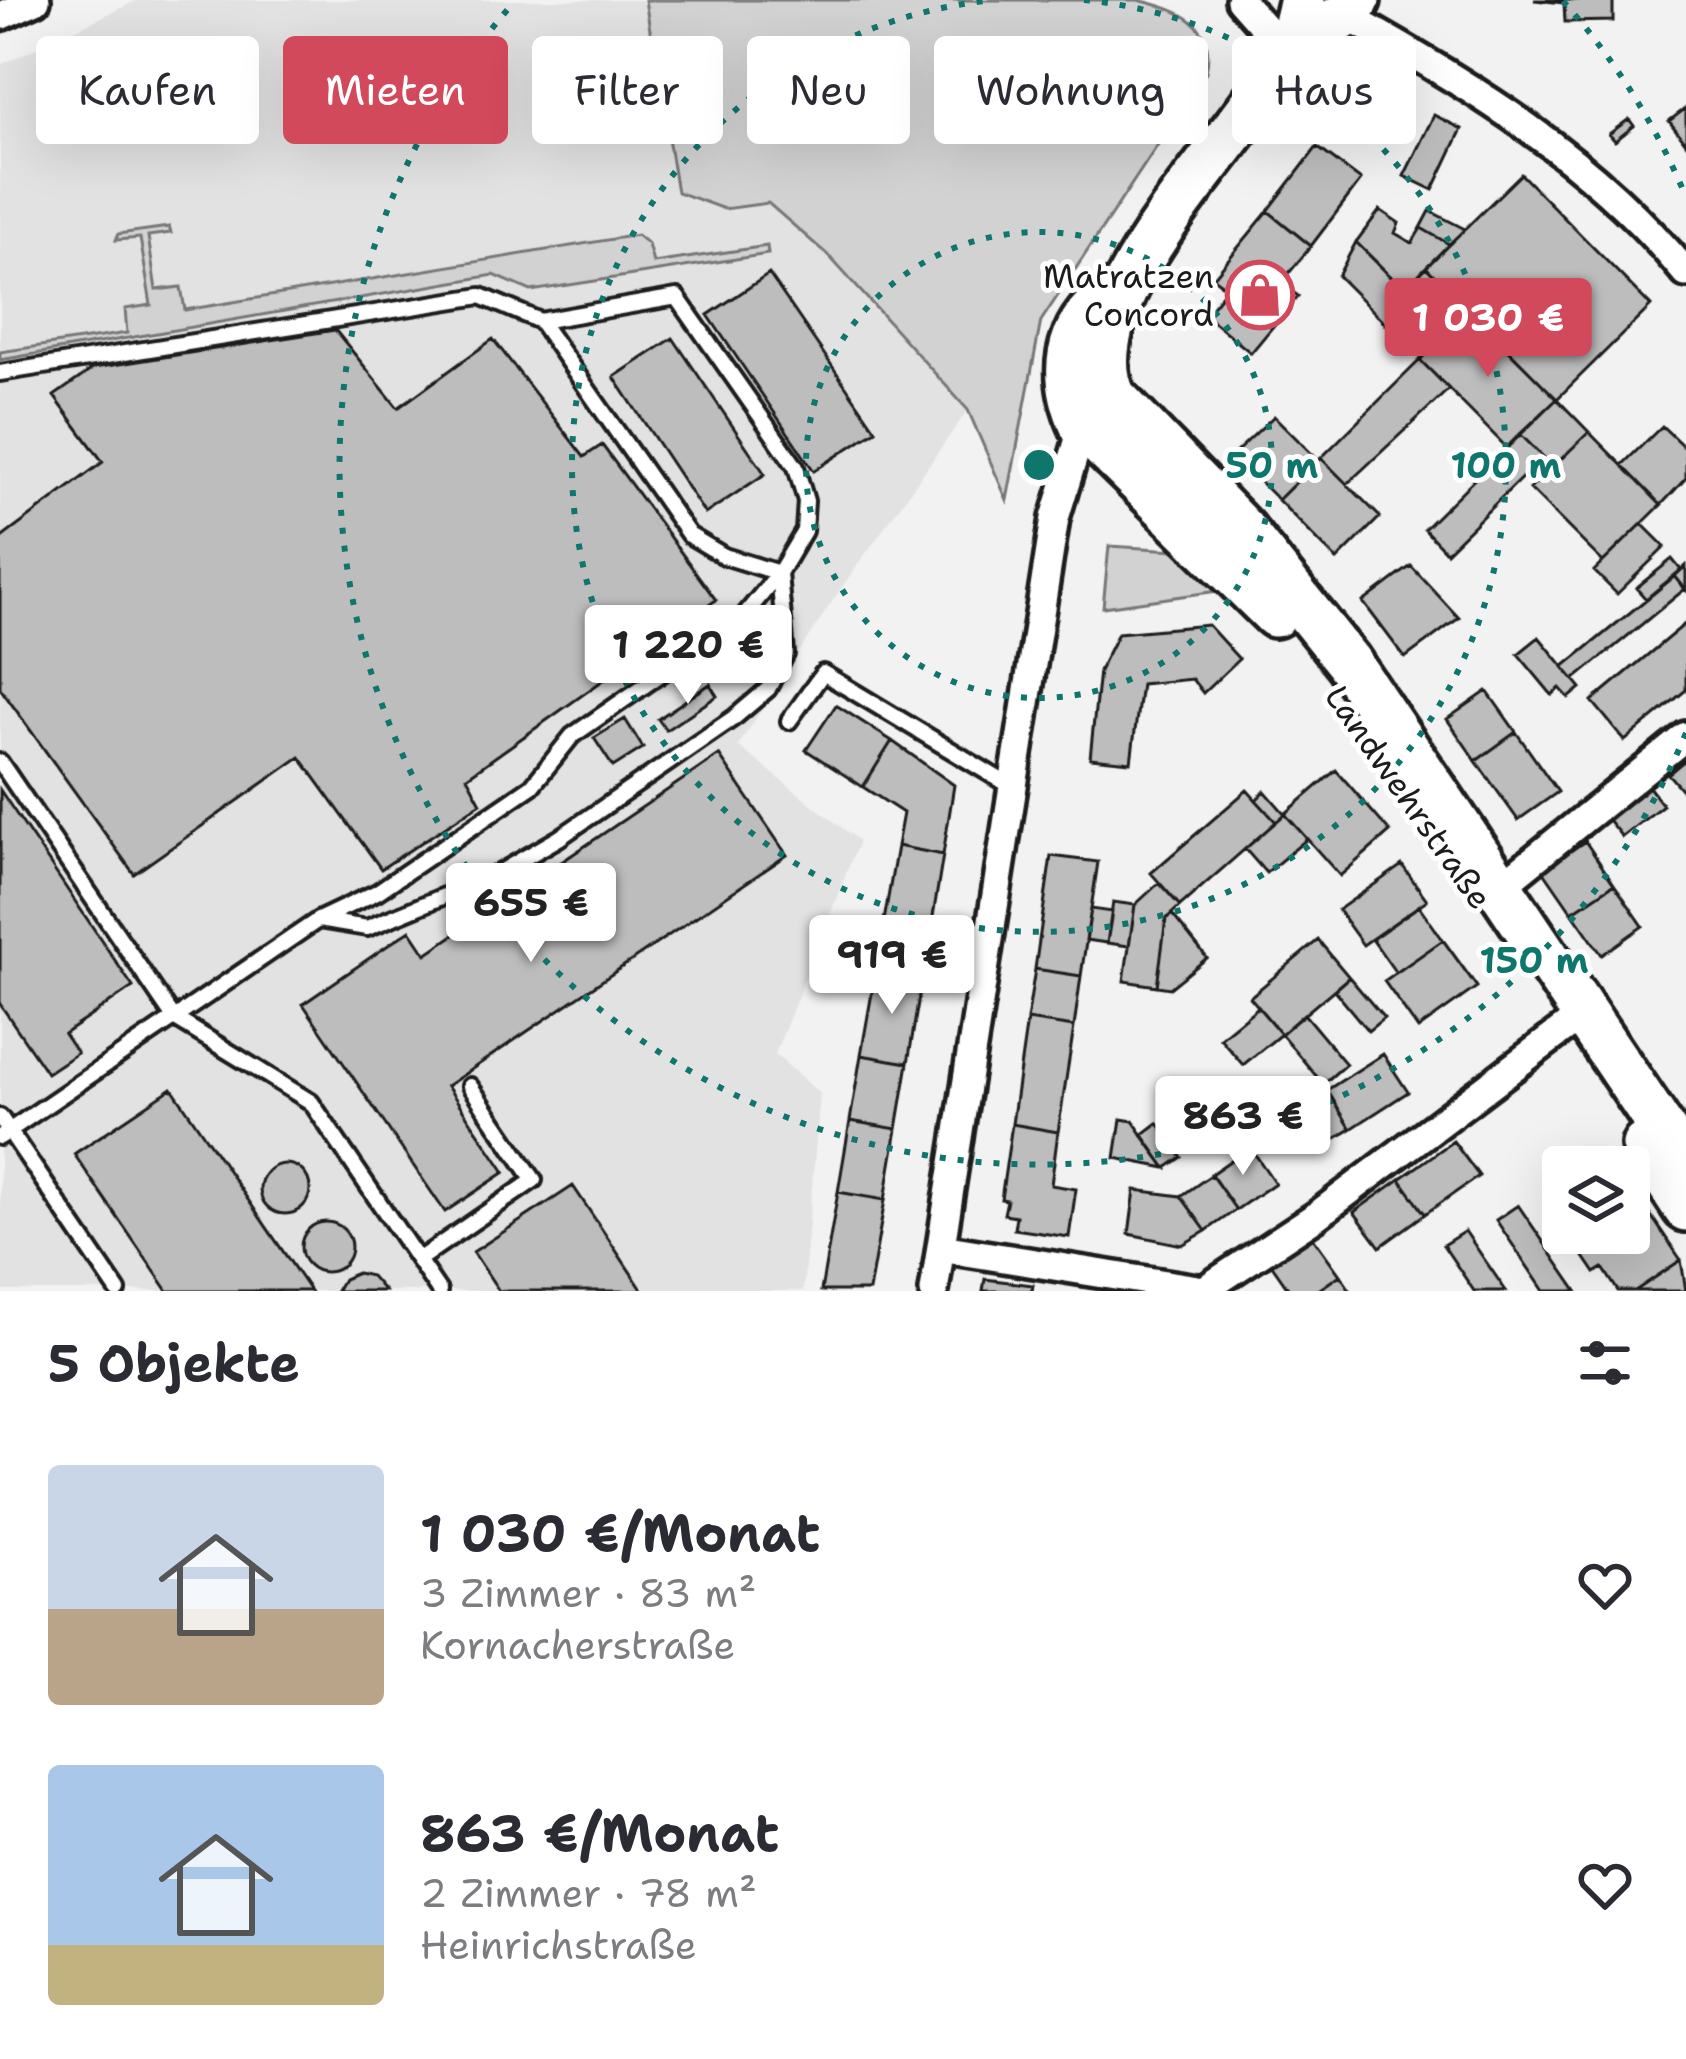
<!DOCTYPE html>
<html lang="de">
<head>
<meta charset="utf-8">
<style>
  body { margin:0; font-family:"Shantell Sans",sans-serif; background:#f2f2f3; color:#2b2b33; height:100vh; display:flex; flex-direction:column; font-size:45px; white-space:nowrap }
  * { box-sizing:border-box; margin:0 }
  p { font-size:39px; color:#7c7c81 }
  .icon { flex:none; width:66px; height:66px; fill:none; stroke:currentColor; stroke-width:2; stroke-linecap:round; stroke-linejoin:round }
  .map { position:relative; height:1291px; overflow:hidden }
  .panel { display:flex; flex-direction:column; background:#fff; flex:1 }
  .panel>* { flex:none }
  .guide { position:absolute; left:36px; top:36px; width:1614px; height:108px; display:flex; gap:24px }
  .fabs { position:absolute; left:1542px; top:1146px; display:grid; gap:24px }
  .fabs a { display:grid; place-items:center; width:108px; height:108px; border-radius:12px; background:#fff; box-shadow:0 12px 48px #0002; font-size:60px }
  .price { position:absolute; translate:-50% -102px; padding:0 27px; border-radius:12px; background:#fff; color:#222; font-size:39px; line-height:78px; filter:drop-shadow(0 3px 6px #0008) }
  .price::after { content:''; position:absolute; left:50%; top:72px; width:36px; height:27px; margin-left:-18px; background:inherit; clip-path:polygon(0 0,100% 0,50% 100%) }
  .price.active { background:#d1495b; color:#fff }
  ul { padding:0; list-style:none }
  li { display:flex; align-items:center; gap:36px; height:300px; padding:0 48px }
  li span { display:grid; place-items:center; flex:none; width:336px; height:240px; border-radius:12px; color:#555 }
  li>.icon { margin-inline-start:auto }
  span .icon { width:144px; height:144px; fill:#fffc; stroke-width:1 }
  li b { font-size:51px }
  h2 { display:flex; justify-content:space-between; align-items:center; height:144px; padding:0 48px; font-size:51px }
  .chip { padding:0 42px; border-radius:12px; background:#fff; box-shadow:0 12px 48px #0002; font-size:42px; line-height:108px }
  .chip.active { background:#d1495b; color:#fff }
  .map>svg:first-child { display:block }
  .built { fill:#e2e2e2 }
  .green { fill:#d2d2d2; stroke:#777; stroke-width:3 }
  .building { fill:#bdbdbd; stroke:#1c1c1c; stroke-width:3 }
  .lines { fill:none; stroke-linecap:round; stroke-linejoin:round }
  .service-casing { stroke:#1c1c1c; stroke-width:22 }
  .minor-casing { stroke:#1c1c1c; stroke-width:36 }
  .primary-casing { stroke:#1c1c1c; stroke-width:54 }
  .service { stroke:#fff; stroke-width:14 }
  .minor { stroke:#fff; stroke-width:27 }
  .primary { stroke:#fff; stroke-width:45 }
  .ring { fill:none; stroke:#0f766e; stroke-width:6; stroke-dasharray:6 12 }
  .labels { text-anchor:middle; stroke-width:10; stroke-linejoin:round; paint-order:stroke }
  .poi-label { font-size:33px; fill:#1c1c1c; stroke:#fff; text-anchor:end }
  .street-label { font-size:33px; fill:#1c1c1c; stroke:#fff }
  .centre { fill:#0f766e; stroke:#fff; stroke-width:6 }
  .ring-label { font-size:36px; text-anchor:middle; font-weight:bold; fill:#0f766e; stroke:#fff; stroke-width:10; stroke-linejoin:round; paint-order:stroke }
</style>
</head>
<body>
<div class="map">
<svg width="1686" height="1291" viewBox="0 0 1686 1291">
  <rect width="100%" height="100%" fill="#f2f2f2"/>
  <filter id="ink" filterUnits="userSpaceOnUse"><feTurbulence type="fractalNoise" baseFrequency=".00833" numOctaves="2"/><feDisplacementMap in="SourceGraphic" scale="24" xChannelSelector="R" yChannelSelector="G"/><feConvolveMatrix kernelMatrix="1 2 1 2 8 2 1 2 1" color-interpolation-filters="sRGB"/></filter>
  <g filter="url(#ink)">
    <path class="built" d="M138 0H645L677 192 724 209 768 203 829 256 968 410 837 594 738 746 859 841 775 1054 820 1094 803 1291H0V65Z"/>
    <path class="green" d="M645 0H1138C1179 10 1217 22 1206 72L1041 321 1007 500 968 410 829 256 768 203 724 209 677 192Z
      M169 227 171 233 148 236 156 290 181 287 185 310 637 235 648 244 653 263 767 246 768 254 531 291 494 275 0 360V352L127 333 125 309 151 305 140 238 116 240 118 234Z
      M1109 546 1193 551 1233 589 1103 607Z"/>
    <path class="building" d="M1534 0H1613V21L1565 22 1564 3Z
      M1686 108V143L1669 121Z
      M1434 115 1462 129 1433 190 1404 176Z
      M1629 119 1634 126 1615 141 1609 134Z
      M1317 147 1361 180 1311 246 1268 211Z
      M1521 174 1651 306 1557 399 1426 267Z
      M1380 210 1399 223 1395 233 1412 243 1421 228 1449 244 1404 290 1356 242Z
      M1268 211 1311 246 1281 283 1298 296 1251 353 1205 315 1227 288 1213 278Z
      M1430 211 1465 229 1449 244 1421 228Z
      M1356 242 1428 313 1401 339 1338 276Z
      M1426 267 1469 311 1447 333 1404 290Z
      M769 274 876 430 814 471 708 315Z
      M1469 311 1557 399 1507 448 1420 360Z
      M335 330 398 408 493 339 584 457 602 445 716 600 467 777 481 803 381 869 300 757 134 874 0 688V539L103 462 54 396 94 368Z
      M673 338 765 474 705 514 614 377Z
      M1420 360 1449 389 1347 484 1321 458Z
      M1557 399 1589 432 1553 467 1520 434Z
      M1274 416 1318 460 1278 500 1233 455Z
      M1662 426 1686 449V478L1661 505 1622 465Z
      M1589 432 1661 505 1603 562 1530 489Z
      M1520 434 1543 457 1446 552 1424 529Z
      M1321 458 1380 517 1337 560 1278 500Z
      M1642 524 1665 547 1617 594 1594 571Z
      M1672 559 1681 570 1646 599 1636 588Z
      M1411 566 1459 618 1405 658 1363 602Z
      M1686 566V590L1675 576Z
      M1675 576 1685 589 1574 680 1563 667Z
      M1686 623V690L1625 741 1592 701Z
      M1208 625 1239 659 1203 693 1192 679 1141 684 1131 762 1090 758 1099 671 1118 633Z
      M1539 637 1581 688 1569 698 1560 688 1552 695 1518 654Z
      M710 684 717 696 666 730 658 719Z
      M1487 691 1516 732 1476 761 1447 719Z
      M836 705 892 741 863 787 806 750Z
      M625 719 643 748 613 767 594 738Z
      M1516 732 1558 792 1518 820 1476 761Z
      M892 741 954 785 943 855 897 846 903 813 863 787Z
      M719 755 787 855 447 1086 505 1172 445 1212 303 1004 410 930 426 954Z
      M1686 759V795L1668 774Z
      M1336 770 1390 832 1340 876 1285 814Z
      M1645 782 1663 805 1622 837 1604 815Z
      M0 790 133 987 64 1034 77 1053 47 1073 0 1004Z
      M1247 790 1276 822 1180 906 1151 873Z
      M1265 791 1285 814 1276 822 1256 800Z
      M1285 814 1307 839 1266 873 1245 849Z
      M1585 841 1614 884 1572 912 1543 870Z
      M897 846 943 855 931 929 884 921Z
      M1051 856 1098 862 1081 976 1035 969Z
      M1402 865 1427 900 1363 945 1338 910Z
      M1159 883 1180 906 1166 919 1157 986 1124 981 1135 905Z
      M1614 884 1643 926 1602 955 1572 912Z
      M1113 902 1135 905 1129 946 1107 943Z
      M1419 906 1443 940 1396 973 1372 939Z
      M1091 909 1112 912 1107 943 1086 940Z
      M1172 914 1207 958 1170 988 1157 986 1166 919Z
      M884 921 931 929 922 978 876 970Z
      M1318 940 1349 977 1281 1034 1250 997Z
      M1443 940 1477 987 1418 1029 1384 981Z
      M1035 969 1081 976 1074 1027 1027 1020Z
      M876 970 922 978 908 1063 861 1055Z
      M1349 977 1384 1018 1368 1031 1334 990Z
      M1258 1007 1281 1034 1243 1065 1220 1038Z
      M1304 1014 1346 1064 1323 1084 1281 1034Z
      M1027 1020 1074 1027 1058 1132 1012 1124Z
      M1383 1054 1408 1092 1351 1129 1327 1090Z
      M861 1055 908 1063 897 1129 850 1121Z
      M172 1088 310 1291H168L74 1154Z
      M1327 1090 1351 1129 1312 1153 1287 1115Z
      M1121 1119 1133 1121 1166 1168 1115 1158Z
      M850 1121 897 1129 885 1200 838 1192Z
      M1158 1123 1182 1157 1166 1168 1142 1135Z
      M1012 1124 1058 1132 1051 1185 1076 1189 1069 1237 1014 1229 1016 1216 1004 1214 1007 1200 1001 1199Z
      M1453 1141 1479 1176 1425 1214 1400 1179Z
      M1250 1147 1275 1183 1236 1210 1211 1174Z
      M260 1189a25 25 0 1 1 50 0a25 25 0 1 1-50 0Z
      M1211 1175 1236 1210 1206 1231 1181 1196Z
      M1400 1179 1425 1214 1380 1247 1354 1212Z
      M1629 1183 1681 1260 1635 1291H1618L1603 1268 1595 1273 1568 1233H1629Z
      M573 1186 643 1291H499L473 1252Z
      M1135 1190 1181 1196 1206 1231 1182 1245 1129 1234Z
      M838 1192 885 1200 869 1291H821Z
      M1518 1205 1577 1291H1544L1496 1220Z
      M301 1247a25 25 0 1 1 50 0a25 25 0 1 1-50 0Z
      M1465 1231 1506 1291H1474L1443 1245Z
      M1310 1233 1340 1275 1317 1291H1290L1269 1261Z
      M1681 1260 1686 1291H1635Z
      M357 1273 371 1276 384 1291H336L343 1279Z
      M1340 1275 1351 1291H1317Z
      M985 1279 1033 1285 1032 1291H983Z"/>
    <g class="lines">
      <defs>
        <path id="service" d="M0 373 481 296 540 321 677 297 796 467 806 501 804 531 779 573 743 617 572 736 532 786 377 892 318 920 0 1137
          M789 721 823 673 1012 787
          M0 762 174 1018 311 1102 439 1291
          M318 920 367 928 497 874 559 838 735 717 768 689 786 654 779 573 724 556 689 535 540 321
          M0 1117 118 1291
          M418 1260 534 1180 470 1086"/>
        <path id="minor" d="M1240 0 1287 53
          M1345 15C1472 86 1593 159 1686 273
          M0 16 36 0
          M1501 886 1686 736
          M941 1248 1204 1290 1316 1216 1585 1013
          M934 1291 1055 518 1083 426 1091 418"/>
        <path id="primary" d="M1302 0C1297 17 1294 38 1286 53 1243 140 1067 298 1113 397L1242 530 1348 662 1686 1165
          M1287 53 1345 15 1357 0
          M1111 294C1065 329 1060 375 1083 426L1275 614
          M1645 1145 1686 1208"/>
      </defs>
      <use href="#service" class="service-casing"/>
      <use href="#minor" class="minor-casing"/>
      <use href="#primary" class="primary-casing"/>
      <use href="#service" class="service"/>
      <use href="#minor" class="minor"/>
      <use href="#primary" class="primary"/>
    </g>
  </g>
  <g class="ring">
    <circle cx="1039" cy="465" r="233"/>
    <path d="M1084 0A467 467 0 1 1 994 0"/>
    <path d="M1686 733A700 700 0 1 1 515 1M1563 1A700 700 0 0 1 1686 197"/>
  </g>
  <defs>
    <symbol id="shop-ring" viewBox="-11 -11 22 22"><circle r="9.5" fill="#fff" stroke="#d1495b" stroke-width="1.5"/><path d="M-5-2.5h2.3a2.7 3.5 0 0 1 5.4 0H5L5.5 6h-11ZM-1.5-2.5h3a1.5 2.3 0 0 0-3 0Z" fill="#d1495b"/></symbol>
  </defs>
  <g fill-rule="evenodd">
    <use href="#shop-ring" x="1222" y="257" width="76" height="76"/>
  </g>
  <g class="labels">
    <g class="poi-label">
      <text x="1214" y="288">Matratzen<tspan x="1214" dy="38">Concord</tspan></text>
    </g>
    <g class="street-label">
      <text transform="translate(1409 797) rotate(55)" y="12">Landwehrstraße</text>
    </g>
  </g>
  <circle cx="1039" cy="465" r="18" class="centre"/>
  <g class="ring-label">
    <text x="1272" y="478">50 m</text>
    <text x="1506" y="478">100 m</text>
    <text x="1534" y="973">150 m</text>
  </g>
</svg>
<div class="fabs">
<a><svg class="icon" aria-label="layers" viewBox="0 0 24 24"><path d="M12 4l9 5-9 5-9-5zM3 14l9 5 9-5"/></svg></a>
</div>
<b class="price active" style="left:1488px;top:380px">1 030 €</b>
<b class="price" style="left:688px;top:707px">1 220 €</b>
<b class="price" style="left:531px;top:965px">655 €</b>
<b class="price" style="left:892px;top:1017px">919 €</b>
<b class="price" style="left:1243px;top:1178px">863 €</b>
<div class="guide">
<a class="chip">Kaufen</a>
<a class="chip active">Mieten</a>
<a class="chip">Filter</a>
<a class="chip">Neu</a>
<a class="chip">Wohnung</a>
<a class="chip">Haus</a>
</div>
</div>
<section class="panel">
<h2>5 Objekte<svg class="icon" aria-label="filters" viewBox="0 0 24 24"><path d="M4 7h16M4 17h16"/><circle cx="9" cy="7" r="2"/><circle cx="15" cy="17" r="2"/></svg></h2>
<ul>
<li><span style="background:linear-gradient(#c9d6e8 60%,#b9a48a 0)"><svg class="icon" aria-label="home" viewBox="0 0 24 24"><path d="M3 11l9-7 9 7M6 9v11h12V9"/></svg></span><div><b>1 030 €/Monat</b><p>3 Zimmer · 83 m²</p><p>Kornacherstraße</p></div><svg class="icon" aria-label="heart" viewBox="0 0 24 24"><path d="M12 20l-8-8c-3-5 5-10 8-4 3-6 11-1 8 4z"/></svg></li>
<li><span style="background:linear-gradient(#a9c7e8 75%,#c2b280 0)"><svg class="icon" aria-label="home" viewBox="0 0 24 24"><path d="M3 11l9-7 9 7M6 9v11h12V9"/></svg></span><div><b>863 €/Monat</b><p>2 Zimmer · 78 m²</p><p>Heinrichstraße</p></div><svg class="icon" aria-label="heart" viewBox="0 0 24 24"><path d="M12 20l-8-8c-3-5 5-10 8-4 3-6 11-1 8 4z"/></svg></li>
</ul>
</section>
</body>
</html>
